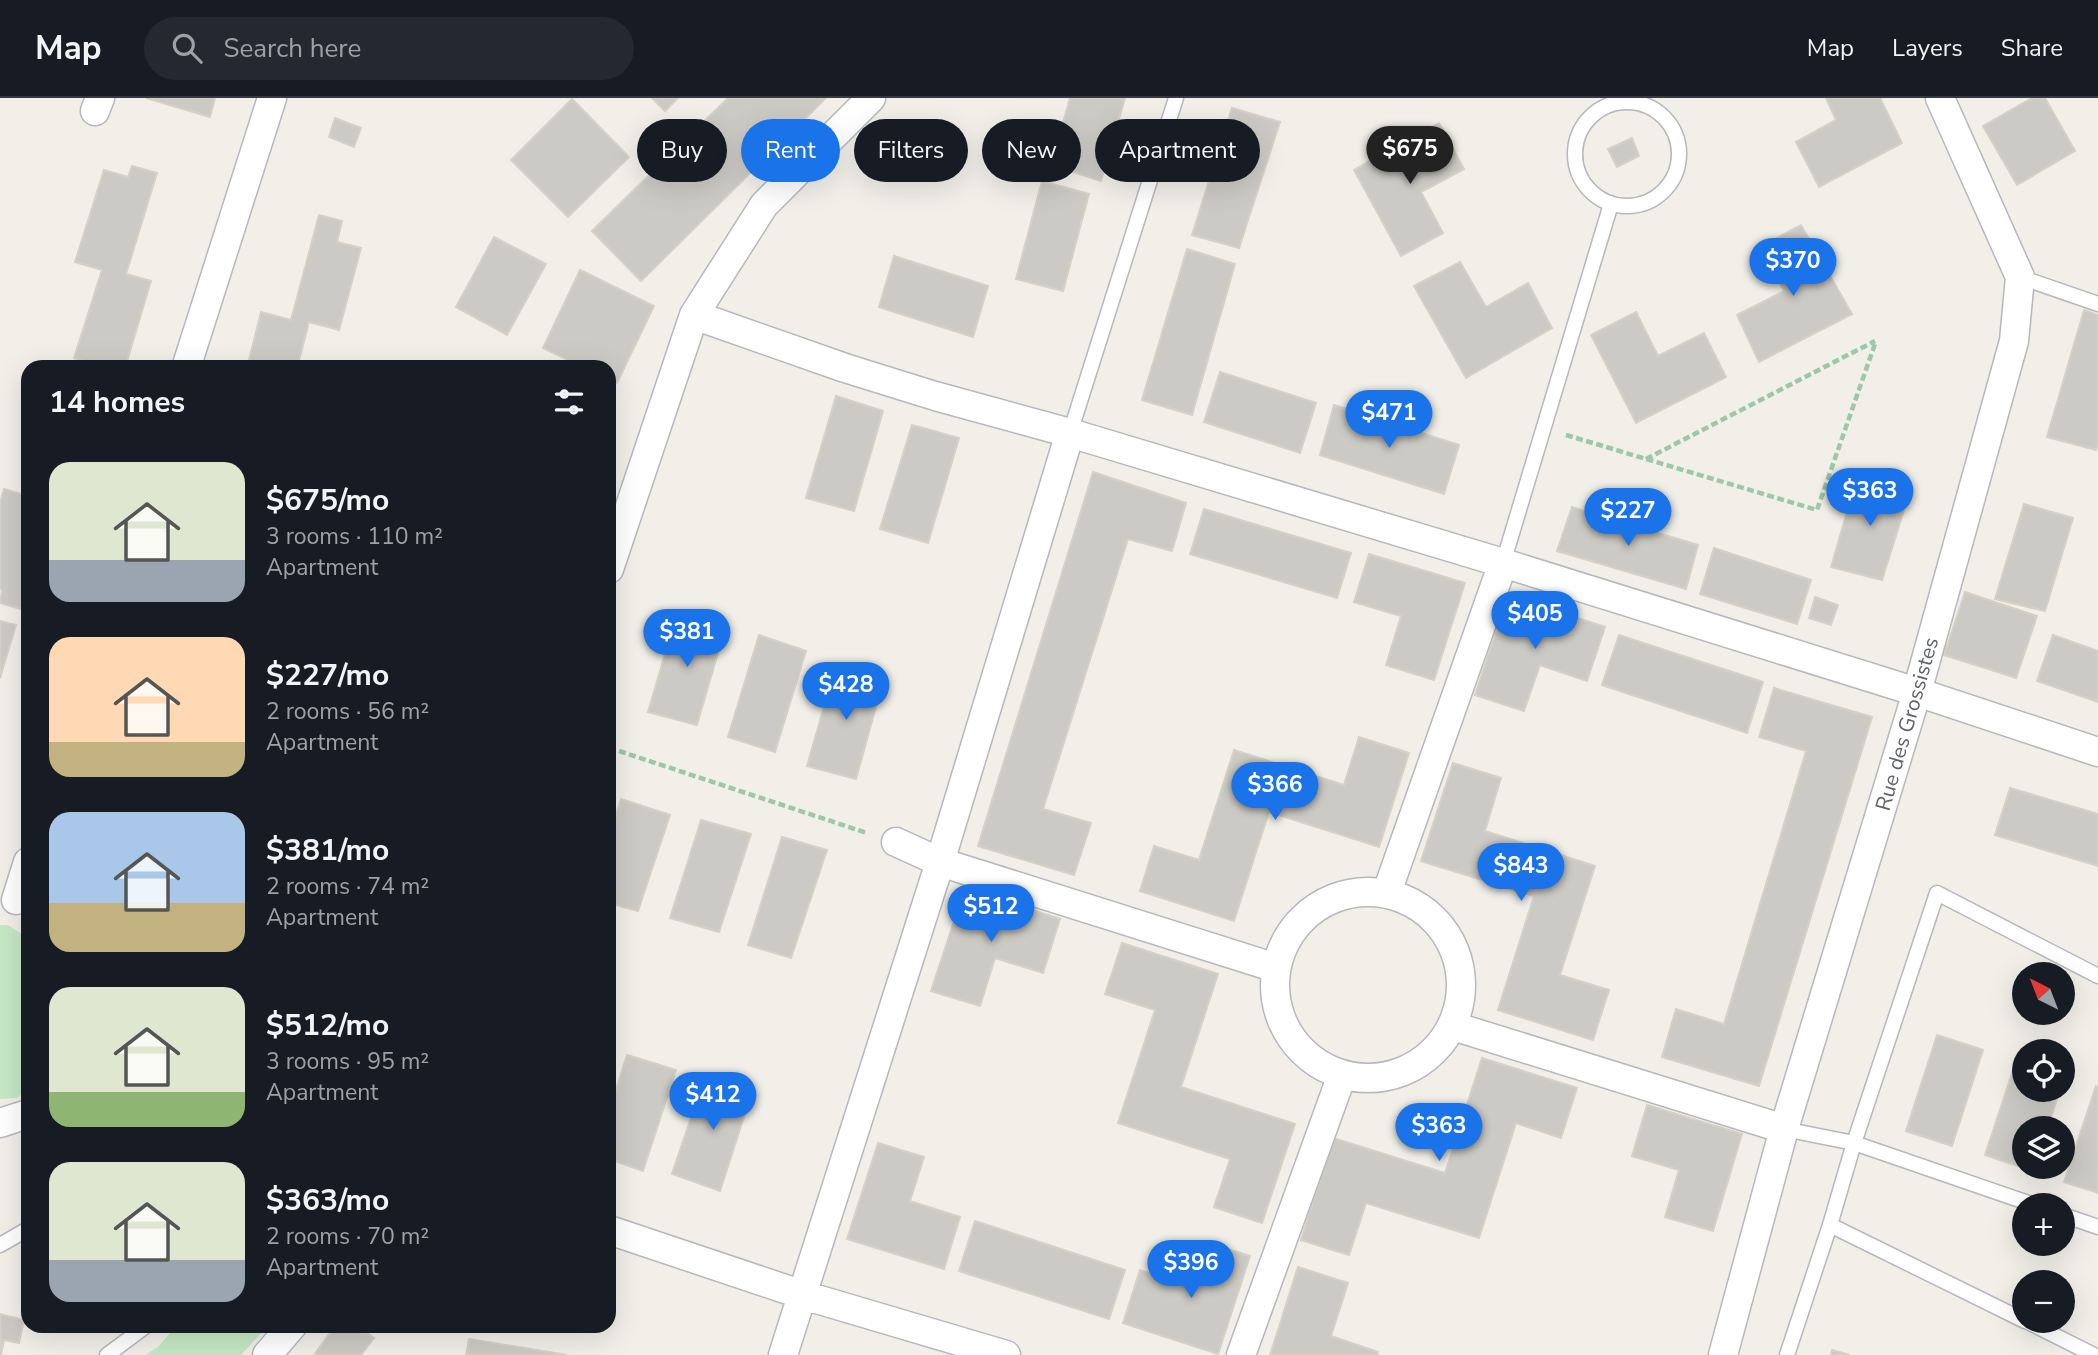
<!DOCTYPE html>
<html lang="en">
<head>
<meta charset="utf-8">
<style>
  body { margin:0; font-family:"Nunito Sans",sans-serif; background:#242831; color:#f1f3f6; height:100vh; display:flex; flex-direction:column; font-size:26px; white-space:nowrap }
  * { box-sizing:border-box; margin:0 }
  p { font-size:23px; color:#9ea1a6 }
  .icon { flex:none; width:38px; height:38px; fill:none; stroke:currentColor; stroke-width:2; stroke-linecap:round; stroke-linejoin:round }
  .map { position:relative; flex:1; overflow:hidden }
  .details { position:absolute; left:21px; top:262px; width:595px; height:973px; display:flex; flex-direction:column; background:#171b24; border-radius:21px; box-shadow:0 7px 28px #0002 }
  .details>* { flex:none }
  .guide { position:absolute; left:637px; top:21px; width:665px; height:63px; display:flex; gap:14px }
  .needle { width:46px; rotate:318deg }
  .tools { position:absolute; left:2012px; top:864px; display:grid; gap:14px }
  .tools a { display:grid; place-items:center; width:63px; height:63px; border-radius:50%; background:#171b24; box-shadow:0 7px 28px #0002; font-size:35px }
  .price { position:absolute; translate:-50% -60px; padding:0 16px; border-radius:24px; background:#1a73e8; color:#fff; font-size:23px; line-height:46px; filter:drop-shadow(0 2px 4px #0008) }
  .price::after { content:''; position:absolute; left:50%; top:42px; width:21px; height:16px; margin-left:-10px; background:inherit; clip-path:polygon(0 0,100% 0,50% 100%) }
  .price.active { background:#222; color:#fff }
  ul { padding:0; list-style:none }
  li { display:flex; align-items:center; gap:21px; height:175px; padding:0 28px }
  li span { display:grid; place-items:center; flex:none; width:196px; height:140px; border-radius:21px; color:#555 }
  li>.icon { margin-inline-start:auto }
  span .icon { width:84px; height:84px; fill:#fffc; stroke-width:1 }
  li b { font-size:30px }
  h2 { display:flex; justify-content:space-between; align-items:center; height:84px; padding:0 28px; font-size:30px }
  .tag { padding:0 24px; border-radius:32px; background:#171b24; box-shadow:0 7px 28px #0002; font-size:24px; line-height:63px }
  .tag.active { background:#1a73e8; color:#fff }
  header { display:flex; align-items:center; gap:42px; box-sizing:border-box; height:98px; padding:0 35px; background:#171b24; border-bottom:2px solid #363941 }
  header strong { font-size:33px }
  nav { display:flex; gap:38px; margin-inline-start:auto; font-size:24px }
  .search { width:490px; height:63px; background:#242831; display:flex; align-items:center; gap:18px; box-sizing:border-box; padding:0 24px; border-radius:38px; color:#9ea1a6; font-size:26px }
  .map>svg:first-child { display:block }
  .green { fill:#c5e8c5 }
  .building { fill:#cccac5; stroke:#d6d1c6; stroke-width:2 }
  .lines { fill:none; stroke-linecap:round; stroke-linejoin:round }
  .service-casing { stroke:#b5b8bc; stroke-width:17 }
  .minor-casing { stroke:#b5b8bc; stroke-width:31 }
  .path { stroke:#9cc7a9; stroke-width:4.5; stroke-dasharray:7 3.5; stroke-linecap:butt }
  .service { stroke:#fff; stroke-width:14 }
  .minor { stroke:#fff; stroke-width:28 }
  .labels { text-anchor:middle; stroke-width:5; stroke-linejoin:round; paint-order:stroke }
  .street-label { font-size:21px; fill:#5f6368; stroke:#fff }
</style>
</head>
<body>
<header>
<strong>Map</strong>
<div class="search"><svg class="icon" aria-label="search" viewBox="0 0 24 24"><circle cx="10" cy="10" r="6"/><path d="M15 15l6 6"/></svg>Search here</div>
<nav><a>Map</a><a>Layers</a><a>Share</a></nav>
</header>
<div class="map">
<svg width="2098" height="1257" viewBox="0 0 2098 1257">
  <rect width="100%" height="100%" fill="#f1efe8"/>
  <path class="green" d="M0 827H8L28 840V991L17 1000 0 1001Z
    M175 1229V1228L267 1229 241 1257H145L158 1249Z"/>
  <path class="building" d="M146 0H215L210 19Z
    M652 0H678L665 13Z
    M728 0H826L641 183 592 133Z
    M1070 0H1125L1101 83 1051 67Z
    M1826 0H1880L1902 45 1819 89 1796 44 1836 22Z
    M2032 0H2045L2075 53 2017 87 1983 28Z
    M572 1 629 59 568 119 511 62Z
    M1232 10 1280 24 1239 150 1192 137Z
    M335 20 361 30 354 49 329 39Z
    M1439 25 1464 71 1421 94 1443 135 1401 158 1354 72Z
    M1632 40 1639 58 1617 69 1608 51Z
    M132 68 157 75 126 176 151 183 125 270H97L98 267 74 260 102 172 75 164 104 72 128 79Z
    M1042 83 1089 96 1063 193 1016 181Z
    M319 117 342 123 337 144 361 150 339 232 309 224 297 270H247L261 214 291 222Z
    M1801 127 1852 216 1759 264 1737 217 1784 193 1760 149Z
    M494 139 546 166 507 237 456 209Z
    M1187 151 1235 166 1192 317 1142 302Z
    M894 158 988 188 973 239 879 209Z
    M1460 164 1486 209 1528 185 1552 230 1466 280 1414 188Z
    M580 172 654 208 617 285 609 281V270H585L543 250Z
    M2084 212 2098 217V345L2096 352 2047 339Z
    M1636 214 1658 258 1704 235 1726 279 1636 325 1591 237Z
    M1220 274 1316 305 1300 355 1204 324Z
    M836 298 883 313 854 413 806 400Z
    M1334 307 1459 347 1444 396 1320 357Z
    M912 327 959 340 928 445 880 431Z
    M1093 374 1186 405 1172 453 1128 441 1043 711 1091 725 1074 777 978 748Z
    M1858 376 1910 393 1882 482 1831 469Z
    M4 391 28 398V497L24 512 0 505 2 492 0 491V405Z
    M2024 406 2073 420 2045 513 1995 501Z
    M1572 409 1698 447 1686 491 1557 453Z
    M1204 411 1351 455 1337 500 1190 456Z
    M1714 450 1811 482 1797 526 1700 496Z
    M1369 456 1465 485 1434 582 1386 567 1401 518 1354 504Z
    M1965 494 2037 518 2016 580 1944 557Z
    M1508 497 1605 529 1587 583 1540 567 1524 613 1475 597Z
    M1815 499 1838 507 1831 527 1809 520Z
    M677 515 726 527 697 627 648 614Z
    M0 523 16 527 0 580Z
    M759 537 806 553 775 654 728 639Z
    M1619 537 1763 584 1747 635 1602 587Z
    M2053 537 2098 553V604L2037 583Z
    M836 567 884 580 856 681 807 668Z
    M1774 590 1872 619 1759 988 1662 959 1676 911 1724 926 1806 653 1759 639Z
    M1359 639 1409 655 1379 749 1269 714 1234 823 1140 793 1154 748 1199 762 1234 652 1344 687Z
    M1453 665 1501 680 1485 733 1595 768 1560 877 1609 892 1593 942 1498 912 1534 798 1421 763Z
    M2010 690 2098 716V768L1995 737Z
    M621 701 670 717 638 813 609 805V739Z
    M701 722 751 736 719 834 670 820Z
    M782 739 827 752 791 860 748 847Z
    M965 790 1060 821 1043 875 995 860 980 908 931 893Z
    M1122 845 1218 876 1181 989 1295 1026 1262 1125 1214 1109 1230 1061 1118 1025 1155 912 1105 896Z
    M1937 937 1983 952 1952 1048 1906 1033Z
    M627 957 676 972 643 1073 609 1061V1014Z
    M1482 960 1577 990 1561 1040 1516 1025 1479 1140 1366 1105 1349 1157 1301 1142 1333 1040 1445 1075Z
    M2016 963 2025 965V992H2060L2047 1031H2025V1069H2035L2033 1073 1985 1057Z
    M706 975 753 991 720 1093 672 1076Z
    M2096 988 2098 989V1095L2064 1084Z
    M1647 1007 1742 1036 1713 1133 1665 1119 1679 1072 1632 1058Z
    M878 1045 924 1059 910 1103 960 1119 944 1171 847 1141Z
    M975 1123 1125 1172 1109 1221 959 1173Z
    M1203 1143 1250 1158 1218 1256 1123 1225 1140 1172 1189 1188Z
    M1298 1169 1348 1185 1331 1238 1378 1254 1377 1257H1270Z
    M0 1216 24 1222 19 1245 4 1242 1 1257Z
    M57 1228H81L79 1234Z
    M335 1228H358L374 1240 361 1257H314Z
    M469 1241 567 1257H466Z
    M1832 1252 1850 1257H1831Z"/>
  <g class="lines">
    <defs>
      <path id="service" d="M1575 56a52 52 0 1 1 104 0a52 52 0 1 1-104 0Z
        M2020 179 2098 206
        M1070 335 1176 0
        M1503 465 1611 106
        M1784 1031 1854 1045 2037 1108
        M2063 1117 2098 1129
        M1830 1127 2025 1223
        M0 1147 28 1131
        M2026 1223 2094 1257
        M107 1257 146 1228
        M1787 1257 1830 1127 1854 1045 1937 795 2098 878"/>
      <path id="minor" d="M95 13 100 0
        M694 217 845 270 935 298 1070 335 1503 465 1917 594 2098 654
        M186 270 272 0
        M609 471 694 217 764 107 871 0
        M896 744 940 764 1276 870
        M1275 887a93 93 0 1 1 186 0a93 93 0 1 1-186 0Z
        M1387 794 1503 465
        M16 802 28 764
        M1453 928 1784 1031
        M0 1025 28 1016
        M609 1132 803 1197 1006 1257
        M267 1257 292 1228
        M783 1257 940 764 1070 335
        M1241 1257 1342 977
        M1723 1257 1784 1031 1917 594 2014 243 2020 179 1940 0"/>
    </defs>
    <use href="#service" class="service-casing"/>
    <use href="#minor" class="minor-casing"/>
    <path class="path" d="M1566 337 1817 412 1876 243
      M1646 361 1875 243
      M619 653 867 735"/>
    <use href="#service" class="service"/>
    <use href="#minor" class="minor"/>
  </g>
  <g class="labels">
    <g class="street-label">
      <text transform="translate(1907 626) rotate(-74)" y="7">Rue des Grossistes</text>
    </g>
  </g>
</svg>
<div class="tools">
<a><svg class="needle" viewBox="-14 -14 28 28"><path d="M0-13l5 13h-10z" fill="#e53935"/><path d="M0 13l5-13h-10z" fill="#9ea1a6"/></svg></a>
<a><svg class="icon" aria-label="locate" viewBox="0 0 24 24"><circle cx="12" cy="12" r="6"/><path d="M12 2v4M12 18v4M2 12h4M18 12h4"/></svg></a>
<a><svg class="icon" aria-label="layers" viewBox="0 0 24 24"><path d="M12 4l9 5-9 5-9-5zM3 14l9 5 9-5"/></svg></a>
<a>+</a>
<a>−</a>
</div>
<b class="price active" style="left:1410px;top:88px">$675</b>
<b class="price" style="left:1793px;top:200px">$370</b>
<b class="price" style="left:1389px;top:352px">$471</b>
<b class="price" style="left:1870px;top:430px">$363</b>
<b class="price" style="left:1628px;top:450px">$227</b>
<b class="price" style="left:1535px;top:553px">$405</b>
<b class="price" style="left:687px;top:571px">$381</b>
<b class="price" style="left:846px;top:624px">$428</b>
<b class="price" style="left:1275px;top:724px">$366</b>
<b class="price" style="left:1521px;top:805px">$843</b>
<b class="price" style="left:991px;top:846px">$512</b>
<b class="price" style="left:713px;top:1034px">$412</b>
<b class="price" style="left:1439px;top:1065px">$363</b>
<b class="price" style="left:1191px;top:1202px">$396</b>
<div class="guide">
<a class="tag">Buy</a>
<a class="tag active">Rent</a>
<a class="tag">Filters</a>
<a class="tag">New</a>
<a class="tag">Apartment</a>
</div>
<section class="details">
<h2>14 homes<svg class="icon" aria-label="filters" viewBox="0 0 24 24"><path d="M4 7h16M4 17h16"/><circle cx="9" cy="7" r="2"/><circle cx="15" cy="17" r="2"/></svg></h2>
<ul>
<li><span style="background:linear-gradient(#dfe7d0 70%,#9aa5b1 0)"><svg class="icon" aria-label="home" viewBox="0 0 24 24"><path d="M3 11l9-7 9 7M6 9v11h12V9"/></svg></span><div><b>$675/mo</b><p>3 rooms · 110 m²</p><p>Apartment</p></div></li>
<li><span style="background:linear-gradient(#ffd9b3 75%,#c2b280 0)"><svg class="icon" aria-label="home" viewBox="0 0 24 24"><path d="M3 11l9-7 9 7M6 9v11h12V9"/></svg></span><div><b>$227/mo</b><p>2 rooms · 56 m²</p><p>Apartment</p></div></li>
<li><span style="background:linear-gradient(#a9c7e8 65%,#c2b280 0)"><svg class="icon" aria-label="home" viewBox="0 0 24 24"><path d="M3 11l9-7 9 7M6 9v11h12V9"/></svg></span><div><b>$381/mo</b><p>2 rooms · 74 m²</p><p>Apartment</p></div></li>
<li><span style="background:linear-gradient(#dfe7d0 75%,#8fb573 0)"><svg class="icon" aria-label="home" viewBox="0 0 24 24"><path d="M3 11l9-7 9 7M6 9v11h12V9"/></svg></span><div><b>$512/mo</b><p>3 rooms · 95 m²</p><p>Apartment</p></div></li>
<li><span style="background:linear-gradient(#dfe7d0 70%,#9aa5b1 0)"><svg class="icon" aria-label="home" viewBox="0 0 24 24"><path d="M3 11l9-7 9 7M6 9v11h12V9"/></svg></span><div><b>$363/mo</b><p>2 rooms · 70 m²</p><p>Apartment</p></div></li>
</ul>
</section>
</div>
</body>
</html>
